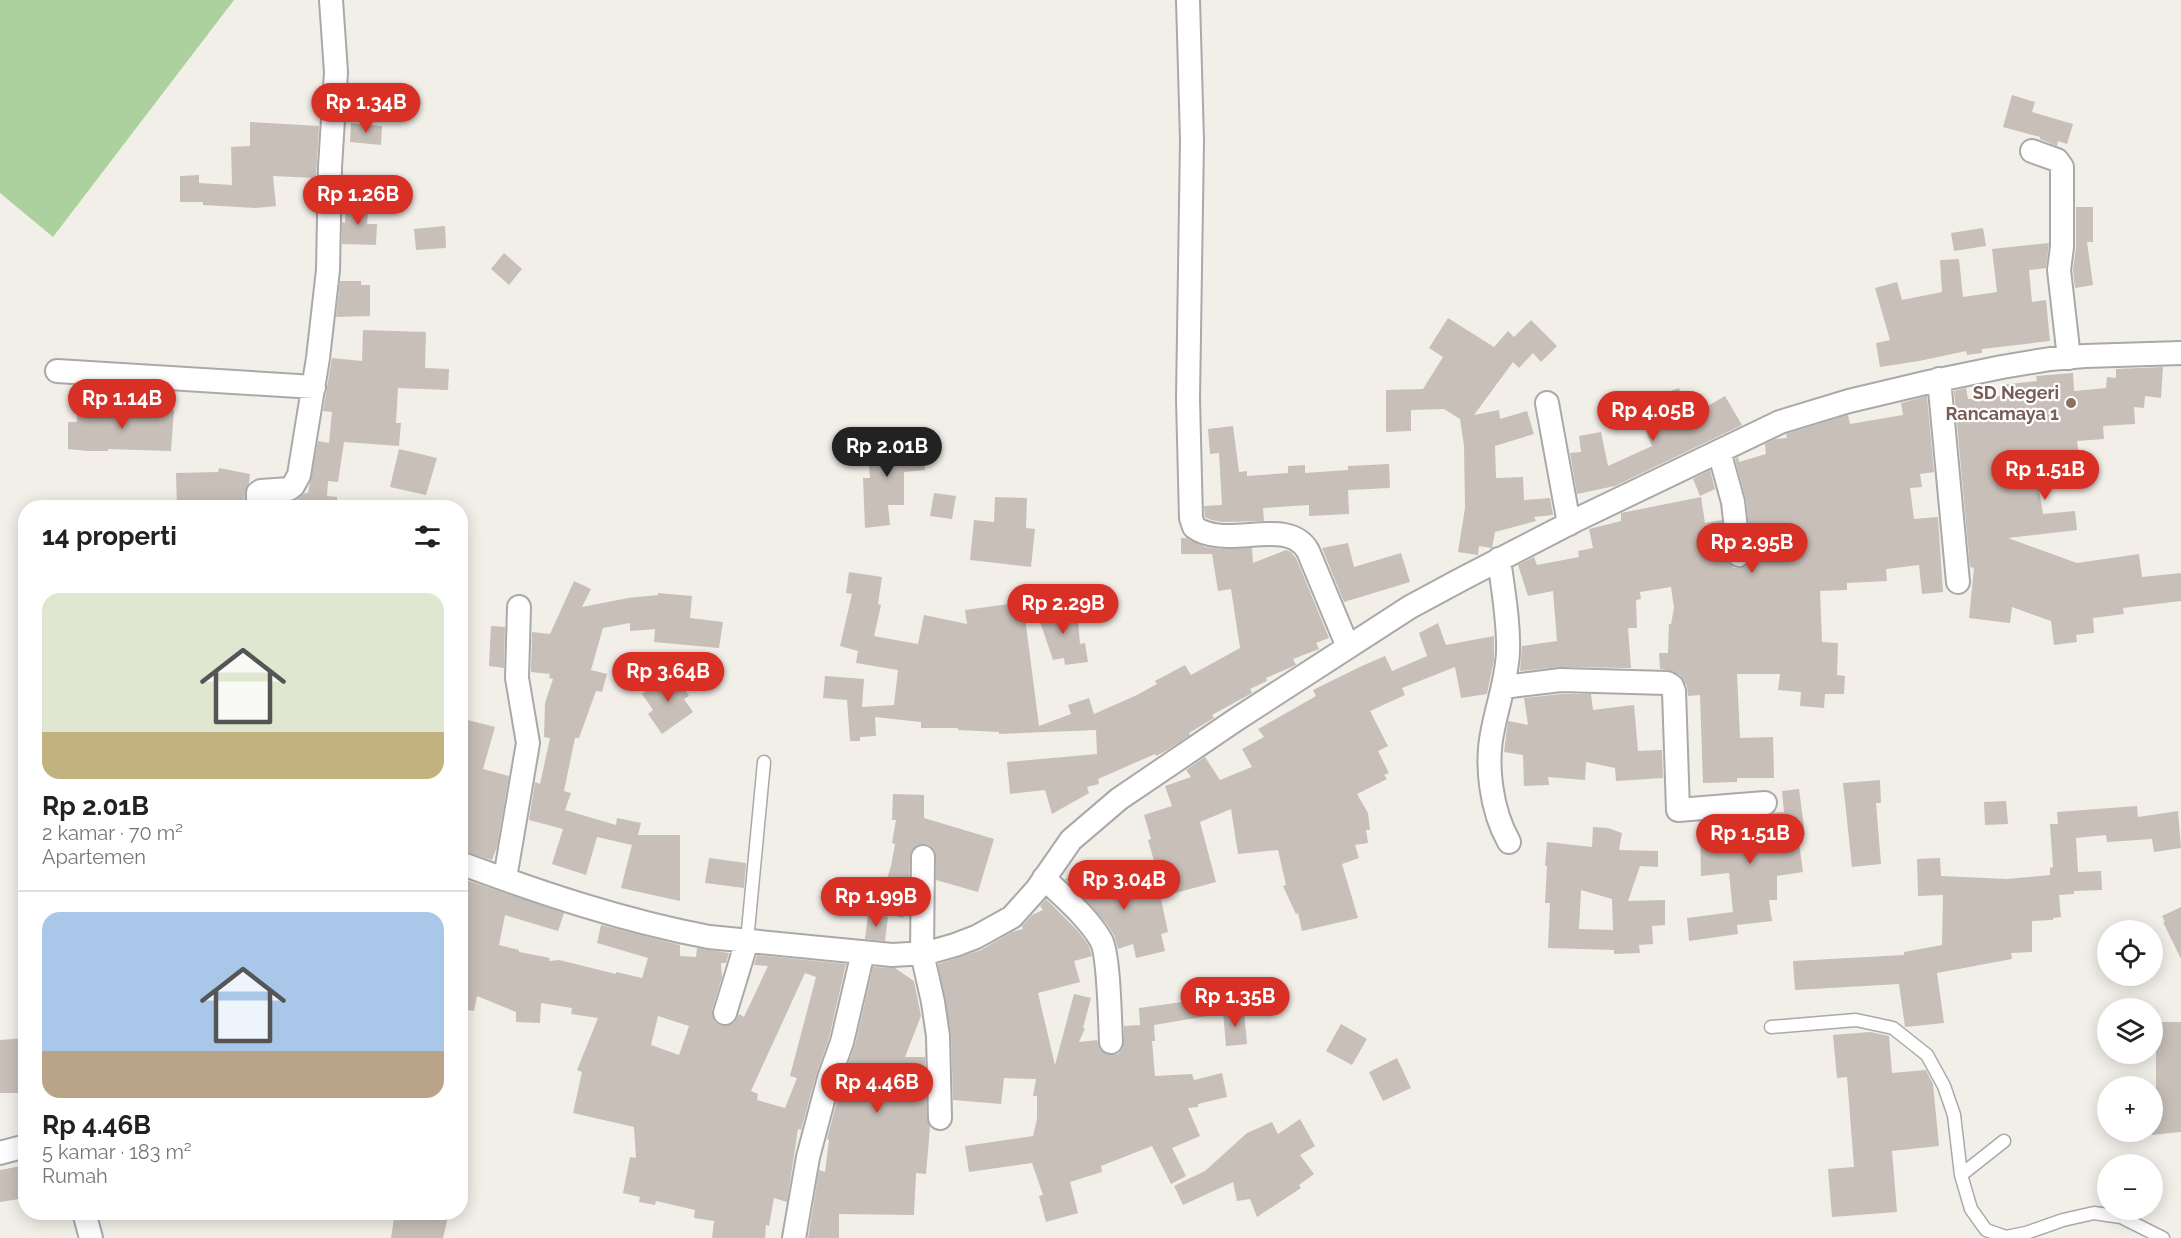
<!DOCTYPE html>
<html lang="id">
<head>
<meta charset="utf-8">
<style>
  body { margin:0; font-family:Raleway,sans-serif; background:#f2f2f2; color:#222; height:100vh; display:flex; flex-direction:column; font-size:22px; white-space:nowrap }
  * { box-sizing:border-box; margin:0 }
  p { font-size:20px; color:#767676 }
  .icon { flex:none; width:33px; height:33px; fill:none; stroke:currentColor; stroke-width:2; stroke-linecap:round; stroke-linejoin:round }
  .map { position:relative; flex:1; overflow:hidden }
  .panel { position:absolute; left:18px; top:500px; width:450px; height:720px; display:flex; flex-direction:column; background:#fff; border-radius:24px; box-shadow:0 3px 15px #0003 }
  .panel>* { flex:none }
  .buttons { position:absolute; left:2097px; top:920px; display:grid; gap:12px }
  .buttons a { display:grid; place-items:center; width:66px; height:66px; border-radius:50%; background:#fff; box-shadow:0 3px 15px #0003; font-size:30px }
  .price { position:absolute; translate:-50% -51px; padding:0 14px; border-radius:21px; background:#d93025; color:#fff; font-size:20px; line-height:39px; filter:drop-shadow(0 2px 3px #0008) }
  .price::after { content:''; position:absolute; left:50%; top:36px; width:18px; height:14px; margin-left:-9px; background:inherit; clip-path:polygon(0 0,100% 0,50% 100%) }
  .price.on { background:#222; color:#fff }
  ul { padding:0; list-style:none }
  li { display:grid; align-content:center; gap:12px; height:318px; padding:0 24px }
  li+li { border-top:2px solid #e0e0e0 }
  li span { display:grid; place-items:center; height:186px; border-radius:18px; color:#555 }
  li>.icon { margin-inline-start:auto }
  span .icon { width:108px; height:108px; fill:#fffc; stroke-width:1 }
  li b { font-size:26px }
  h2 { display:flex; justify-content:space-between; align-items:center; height:72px; padding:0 24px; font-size:26px }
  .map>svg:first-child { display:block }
  .forest { fill:#add19e }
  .building { fill:#c7bfb8; fill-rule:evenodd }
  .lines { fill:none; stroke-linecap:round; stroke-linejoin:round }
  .service-casing { stroke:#a9a9a9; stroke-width:15 }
  .minor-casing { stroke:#a9a9a9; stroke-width:26 }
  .service { stroke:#fff; stroke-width:12 }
  .minor { stroke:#fff; stroke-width:22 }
  .education-dot { fill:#8d6e63; stroke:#fff; stroke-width:2 }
  .labels { text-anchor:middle; stroke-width:4.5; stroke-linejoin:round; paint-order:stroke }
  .education-label { font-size:18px; font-weight:bold; fill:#785e54; stroke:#fff; text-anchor:end }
</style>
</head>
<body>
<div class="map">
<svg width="2181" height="1238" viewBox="0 0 2181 1238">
  <rect width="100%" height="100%" fill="#f2efe9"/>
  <path class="forest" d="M0 0H234L53 237 0 193Z"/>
  <path class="building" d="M2012 95 2035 102 2032 112 2073 124 2067 144 2058 141 2057 146 2040 139V137L2003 127Z
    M250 122 319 126 316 178 273 176 276 206 256 208 203 205V202H180V176L199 175V183L232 185 231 147 250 146Z
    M351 123 382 126 381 145 350 142Z
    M346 202 369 204 367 224H377L376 245 342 244V222L345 223Z
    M2076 207H2093V242H2087L2093 285 2075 288 2073 270 2076 247Z
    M445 226 446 248 416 250 414 229Z
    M1983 228 1986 246 1954 251 1951 233Z
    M2049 243 2046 268 2029 270 2032 302 2046 300 2050 341 1982 349V353L1967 355 1966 351 1919 361 1880 367 1876 343 1890 340 1875 288 1897 282 1902 300 1942 292 1940 260 1959 259 1963 297 1997 292 1992 249Z
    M504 253 522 269 509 285 491 269Z
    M340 281H361V285H370V316L336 317Z
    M1448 318 1494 347 1508 331 1514 337 1531 320 1557 346 1541 362 1533 353 1519 368 1513 362 1474 415 1499 410 1500 419 1527 411 1534 434 1495 446 1496 478 1523 477 1524 500 1550 498 1553 515 1534 517 1536 521 1495 532 1492 548 1479 546 1478 555 1458 552 1465 508 1464 446 1460 419 1444 409 1411 410V431L1386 432V390L1423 389 1443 357 1429 348Z
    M363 330 426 332 425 368 449 369 448 390 398 388 396 423H401L399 446 344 442 338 482 328 481 327 496 337 497V507H283L284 503 297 500 305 493H308L318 441 329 443 332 412 323 411 332 358 362 361Z
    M2163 367 2161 398 2145 396 2144 408 2134 407 2135 424 2103 426 2104 439 2077 441 2080 464 2054 467 2055 476 2037 477 2043 514 2075 511 2077 530 2008 538 2077 563 2139 554 2142 577 2181 573V601L2123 608 2124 614 2093 618 2094 633 2076 635 2077 642 2054 645 2051 621 2012 607 2010 623 1969 618 1974 568 1970 567 1954 391 1966 388 1968 399 2002 396 2001 385 2037 381 2036 376 2073 373 2074 391 2106 388 2107 377 2116 378V369Z
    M1679 388 1689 417 1725 396 1742 425 1615 486 1577 494 1570 453 1581 452 1579 436 1601 432 1608 466 1652 446 1645 429 1662 422 1653 397Z
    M1927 396 1934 472 1920 474 1922 487 1910 488 1914 519 1938 517 1943 592 1922 594 1919 565 1886 569 1887 581 1847 583V590L1820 591 1822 642 1838 643 1837 675 1845 676 1844 694H1825L1824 708 1800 706 1801 692 1778 690 1780 674H1737L1740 738 1773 737 1774 778H1737V782L1703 783 1700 695 1688 696 1687 686 1680 675 1668 670 1660 669 1659 653H1668L1669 624H1671L1674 608 1671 587 1640 592 1641 599 1636 600 1637 628H1628L1631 668 1561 667 1520 671 1522 646 1557 641 1553 591 1528 596 1518 565 1534 557 1537 565 1579 557 1578 551 1593 548 1589 529 1621 521V513L1701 497 1705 523 1722 520 1728 563 1734 568 1747 566 1751 561 1752 553 1746 500 1735 459 1738 457 1739 462 1766 454 1765 444 1775 439 1787 438 1786 434 1848 415 1850 424 1903 415 1901 403Z
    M90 407 174 410 171 451 108 449V451H88L68 449V422H77V415H90Z
    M1233 426 1239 472 1247 471V476L1288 473V466L1305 465V473L1348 470V466L1389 464 1390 488 1348 490 1349 514 1309 516V505L1263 508 1264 521 1223 522 1211 520 1205 517 1204 506 1222 505 1219 453 1210 454 1208 429Z
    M883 432 885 451 923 447 925 470 904 472V505H888L890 525 865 528 863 478H870L866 433Z
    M399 449 437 458 426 495 390 487Z
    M219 468 250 474 249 483 245 492 244 507H177L176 473 218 472Z
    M1710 470 1715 489 1700 496 1693 479Z
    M934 493 956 496 952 519 930 516Z
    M995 497 1027 498 1026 528 1035 529 1031 567 970 560 974 520 994 522Z
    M1181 538H1186L1205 547 1221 549 1252 548 1253 563 1286 550 1291 552 1296 558 1329 638 1316 643 1319 649 1293 659 1296 665 1266 678 1267 681 1250 689 1252 693 1212 715 1214 718 1189 733 1190 735 1169 749 1156 756 1155 754 1098 779 1099 784 1087 787 1089 793 1052 814 1045 790 1010 794 1007 762 1097 754 1096 730 999 734V732L958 730V728H921V722L875 717 876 736 860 737V741H850L847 700 823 698 825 676 864 679 862 707 894 705 898 670 856 663 858 651 840 646 852 594 846 593 849 572 882 577 878 604 881 605 874 636 879 637 918 644 924 615 967 624 965 610 1023 602 1039 726 1071 714 1068 705 1089 698 1094 714 1137 695 1157 684 1155 681 1185 665 1191 675 1240 648 1231 589 1218 591 1212 554H1181Z
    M1348 543 1354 567 1401 553 1410 582 1344 602 1322 548Z
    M574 581 591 589 582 607 628 598 658 595V593L692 596 690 618 723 622 719 648 654 642 655 629 630 631V623L603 628 591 670 607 674 602 692 596 691 579 738H575L564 791 571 793 565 810 616 825 617 818 641 823 638 835H680V901L621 888 632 845 597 837 586 875 552 864 563 829 529 820 535 782 540 784 550 738 544 737 545 703 553 679 549 678 550 674 531 672 532 632 550 634Z
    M1077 608 1080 644 1085 643 1088 662 1065 665 1064 658 1053 660 1036 610Z
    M1438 623 1446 645 1494 636V660L1487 694 1461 698 1455 667 1402 688 1405 695 1370 711 1388 746 1378 751 1389 773 1384 775 1387 779 1357 794 1368 813 1370 830H1366L1368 843 1355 845 1359 858 1342 864 1358 918 1302 931 1298 913 1296 914 1283 886 1286 885 1278 850 1238 854 1231 809 1200 822 1216 882 1164 896 1148 840 1151 839 1144 815 1172 806 1165 786 1191 777 1186 770 1205 757 1220 780 1252 767 1242 749 1264 737 1258 729 1316 696 1313 690 1364 665 1385 656 1392 671 1427 656 1419 633Z
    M491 626 505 627 504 668 489 666Z
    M673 673 689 696 684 699 693 712 662 734 648 714 653 710 642 694Z
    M1562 694H1591L1593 710 1634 705 1638 751 1662 750 1663 778 1616 781 1615 768 1586 762 1585 780 1548 777 1549 785 1524 786 1523 755 1504 752 1508 721 1528 725 1524 698Z
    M460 718 495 727 483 769 509 776 497 847 492 860 460 850 463 837H460Z
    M1880 780 1881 803H1876L1881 864 1852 867 1843 783Z
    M1799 789 1805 835 1798 836 1803 872 1777 876V900H1769L1772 921 1737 925 1738 934 1689 941 1687 918 1733 912 1729 873 1701 876 1700 826 1771 817 1770 815 1773 813 1784 812 1782 791Z
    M893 794 924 795V818L994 839 978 892 936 880 935 851 929 845 923 844 912 850 910 856 909 897 903 918 877 910 891 866 895 844 892 843 896 820H892Z
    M2006 801 2008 824 1985 825 1984 802Z
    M2137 806 2138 817 2178 811 2181 848 2154 852 2152 839 2107 842 2106 835 2076 838 2078 872 2101 871 2102 890 2074 891V894L2059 895 2061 917 2053 918V920L2032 921V952L2011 953 2012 959 1937 973 1944 1023 1905 1027 1899 984 1795 990 1793 961 1904 955V952L1942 945 1943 895 1918 896 1917 859 1940 858 1941 876 2007 879 2050 875V868L2053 867 2050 824H2058L2057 812Z
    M1593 827 1608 828 1622 833 1619 850 1658 851V867L1640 866 1628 901 1665 900V925L1652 926 1653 944 1639 945 1640 953 1614 954V950L1548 948 1550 903H1545L1547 866H1545L1547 842 1592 847ZM1581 890 1612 899 1613 930 1579 929Z
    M709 858 746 863 744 888 705 883Z
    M1107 863 1120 899 1159 890 1168 932 1161 934 1165 951 1136 958 1133 944 1118 949 1114 935 1106 923 1065 879Z
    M460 878 564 913 558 931 505 915 499 945 519 950V952L550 958 549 961 559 960 616 974V972L642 978 648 958 597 943 601 925 680 945V956L696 957 697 948 729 953 726 963H721L722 977 712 1010 715 1022 722 1026 734 1023 739 1014 744 1017 768 966 754 965 757 955 846 964 829 1038 816 1075 801 1130 798 1129 787 1202 774 1198 769 1226 766 1225 765 1238H712L714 1221 694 1218 695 1210 656 1201 655 1205 639 1202 640 1197 623 1193 630 1157 636 1158 634 1127 573 1113 582 1072 577 1070 598 1018 571 1014 572 1008 541 1003 540 1023 516 1022V1012L477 996 474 1011 460 1009ZM805 973 816 977 790 1076 797 1078 785 1108 757 1100 758 1094 751 1091ZM658 1016 689 1026 679 1055 651 1045Z
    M1046 899 1078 931 1089 946 1092 956 1074 961 1080 982 1038 993 1055 1065 1074 994 1091 998 1083 1028H1085L1079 1042 1097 1040 1100 1050 1111 1055 1118 1054 1123 1048 1124 1026 1140 1025 1139 1008 1204 999 1207 1016 1154 1025 1155 1041H1152L1155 1076 1192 1074 1194 1080 1222 1073 1227 1097 1198 1104V1107L1188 1108 1200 1136 1172 1148 1186 1176 1171 1184 1152 1146 1101 1166 1102 1172 1070 1182 1078 1213 1046 1222 1039 1196 1043 1195 1032 1163 969 1172 965 1146 1033 1136 1037 1119V1096H1033L1036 1079 1004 1078 1001 1104 953 1100 951 1034 938 964 981 950 1012 932 1023 929 1022 926 1032 915 1043 910 1040 906Z
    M2181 907V959L2163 922H2165L2162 916Z
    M868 914 888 917 885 941 865 939Z
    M873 967 895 968 914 981 921 1016 905 1057H925L927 1118 930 1127 926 1174 916 1173 914 1215 839 1214V1238H808L819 1170 825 1172 829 1140 827 1139 842 1082 855 1045Z
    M1244 1010 1247 1044 1226 1046 1223 1012Z
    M2156 1022H2181V1132L2152 1135V1114H2156Z
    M1341 1024 1367 1039 1352 1065 1326 1051Z
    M1870 1032 1889 1036 1892 1073 1926 1070 1933 1084 1939 1146 1892 1151 1897 1212 1832 1217 1828 1169 1854 1167 1847 1077 1837 1078 1833 1035Z
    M26 1038V1093H0V1040Z
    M1397 1058 1411 1088 1383 1101 1369 1072Z
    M1300 1119 1315 1146 1300 1155 1314 1174 1299 1185 1301 1188 1257 1217 1250 1199 1237 1201 1233 1182 1183 1205 1174 1186 1205 1171 1247 1133 1272 1122 1278 1134Z
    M21 1166 26 1198 0 1202V1170Z
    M395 1212H449L443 1238H391Z"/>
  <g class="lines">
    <defs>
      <path id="service" d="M747 941 764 762
        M1771 1027 1856 1020 1893 1028 1927 1055 1944 1086 1954 1115 1961 1175 1971 1209 1986 1230 2006 1237 2026 1233 2063 1220 2094 1213 2121 1217 2163 1238
        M1961 1175 2004 1141"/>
      <path id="minor" d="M1188 0 1192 140 1188 399 1191 518 1194 527C1226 551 1288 515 1308 551L1348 647
        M2032 151 2057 160 2062 167V247L2059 270 2069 358
        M57 371 314 387
        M1939 379 1958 582
        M1547 403 1569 524
        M1719 451 1733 502 1739 555
        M258 507V493L261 491 289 489 293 486 299 475 318 358 328 270 330 167 336 72 331 0
        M1499 559C1503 590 1509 621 1508 652 1507 678 1498 703 1493 729 1485 764 1491 810 1509 842
        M1503 687 1561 680 1667 683 1672 686 1674 691 1678 810 1765 803
        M923 857 922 953 933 1002 938 1036 940 1118
        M460 863C541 893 624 921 709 937L892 955 927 953 955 945 976 937 1012 917 1037 889 1071 840 1119 799 1237 719 1410 607 1462 579 1578 519 1780 422 1849 401 1929 382 2002 367 2050 359 2085 356 2181 353
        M505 878 528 743 517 678 519 607
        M1044 878C1063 897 1087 916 1101 940 1109 954 1110 1022 1111 1042
        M725 1013 747 941
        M0 1153 26 1146
        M84 1212 91 1238
        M794 1238 808 1157 829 1078 842 1042 863 952"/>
    </defs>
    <use href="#service" class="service-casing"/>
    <use href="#minor" class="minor-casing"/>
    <use href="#service" class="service"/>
    <use href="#minor" class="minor"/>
  </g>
  <circle class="education-dot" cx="2071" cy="403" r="6"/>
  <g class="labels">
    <g class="education-label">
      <text x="2059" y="399">SD Negeri<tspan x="2059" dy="21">Rancamaya 1</tspan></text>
    </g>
  </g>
</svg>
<div class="buttons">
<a><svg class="icon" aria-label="locate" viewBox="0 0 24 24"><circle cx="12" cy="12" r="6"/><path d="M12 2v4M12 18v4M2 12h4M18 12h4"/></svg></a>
<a><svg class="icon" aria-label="layers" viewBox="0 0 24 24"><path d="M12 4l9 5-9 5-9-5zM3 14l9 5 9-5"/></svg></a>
<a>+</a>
<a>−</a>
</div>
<b class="price" style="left:366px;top:134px">Rp 1.34B</b>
<b class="price" style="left:358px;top:226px">Rp 1.26B</b>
<b class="price" style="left:122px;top:430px">Rp 1.14B</b>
<b class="price" style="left:1653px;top:442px">Rp 4.05B</b>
<b class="price on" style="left:887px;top:478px">Rp 2.01B</b>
<b class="price" style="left:2045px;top:501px">Rp 1.51B</b>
<b class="price" style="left:1752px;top:574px">Rp 2.95B</b>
<b class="price" style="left:1063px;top:635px">Rp 2.29B</b>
<b class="price" style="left:668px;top:703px">Rp 3.64B</b>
<b class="price" style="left:1750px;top:865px">Rp 1.51B</b>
<b class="price" style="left:1124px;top:911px">Rp 3.04B</b>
<b class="price" style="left:876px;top:928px">Rp 1.99B</b>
<b class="price" style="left:1235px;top:1028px">Rp 1.35B</b>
<b class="price" style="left:877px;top:1114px">Rp 4.46B</b>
<section class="panel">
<h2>14 properti<svg class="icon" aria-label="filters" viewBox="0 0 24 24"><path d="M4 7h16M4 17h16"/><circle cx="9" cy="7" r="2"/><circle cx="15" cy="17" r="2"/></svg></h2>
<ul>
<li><span style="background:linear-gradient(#dfe7d0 75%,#c2b280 0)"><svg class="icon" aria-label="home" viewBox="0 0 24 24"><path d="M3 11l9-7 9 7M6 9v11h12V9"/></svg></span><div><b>Rp 2.01B</b><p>2 kamar · 70 m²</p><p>Apartemen</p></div></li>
<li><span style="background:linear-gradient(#a9c7e8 75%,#b9a48a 0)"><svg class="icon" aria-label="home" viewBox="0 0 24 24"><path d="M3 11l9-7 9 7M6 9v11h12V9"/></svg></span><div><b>Rp 4.46B</b><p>5 kamar · 183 m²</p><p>Rumah</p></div></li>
</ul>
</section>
</div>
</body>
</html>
